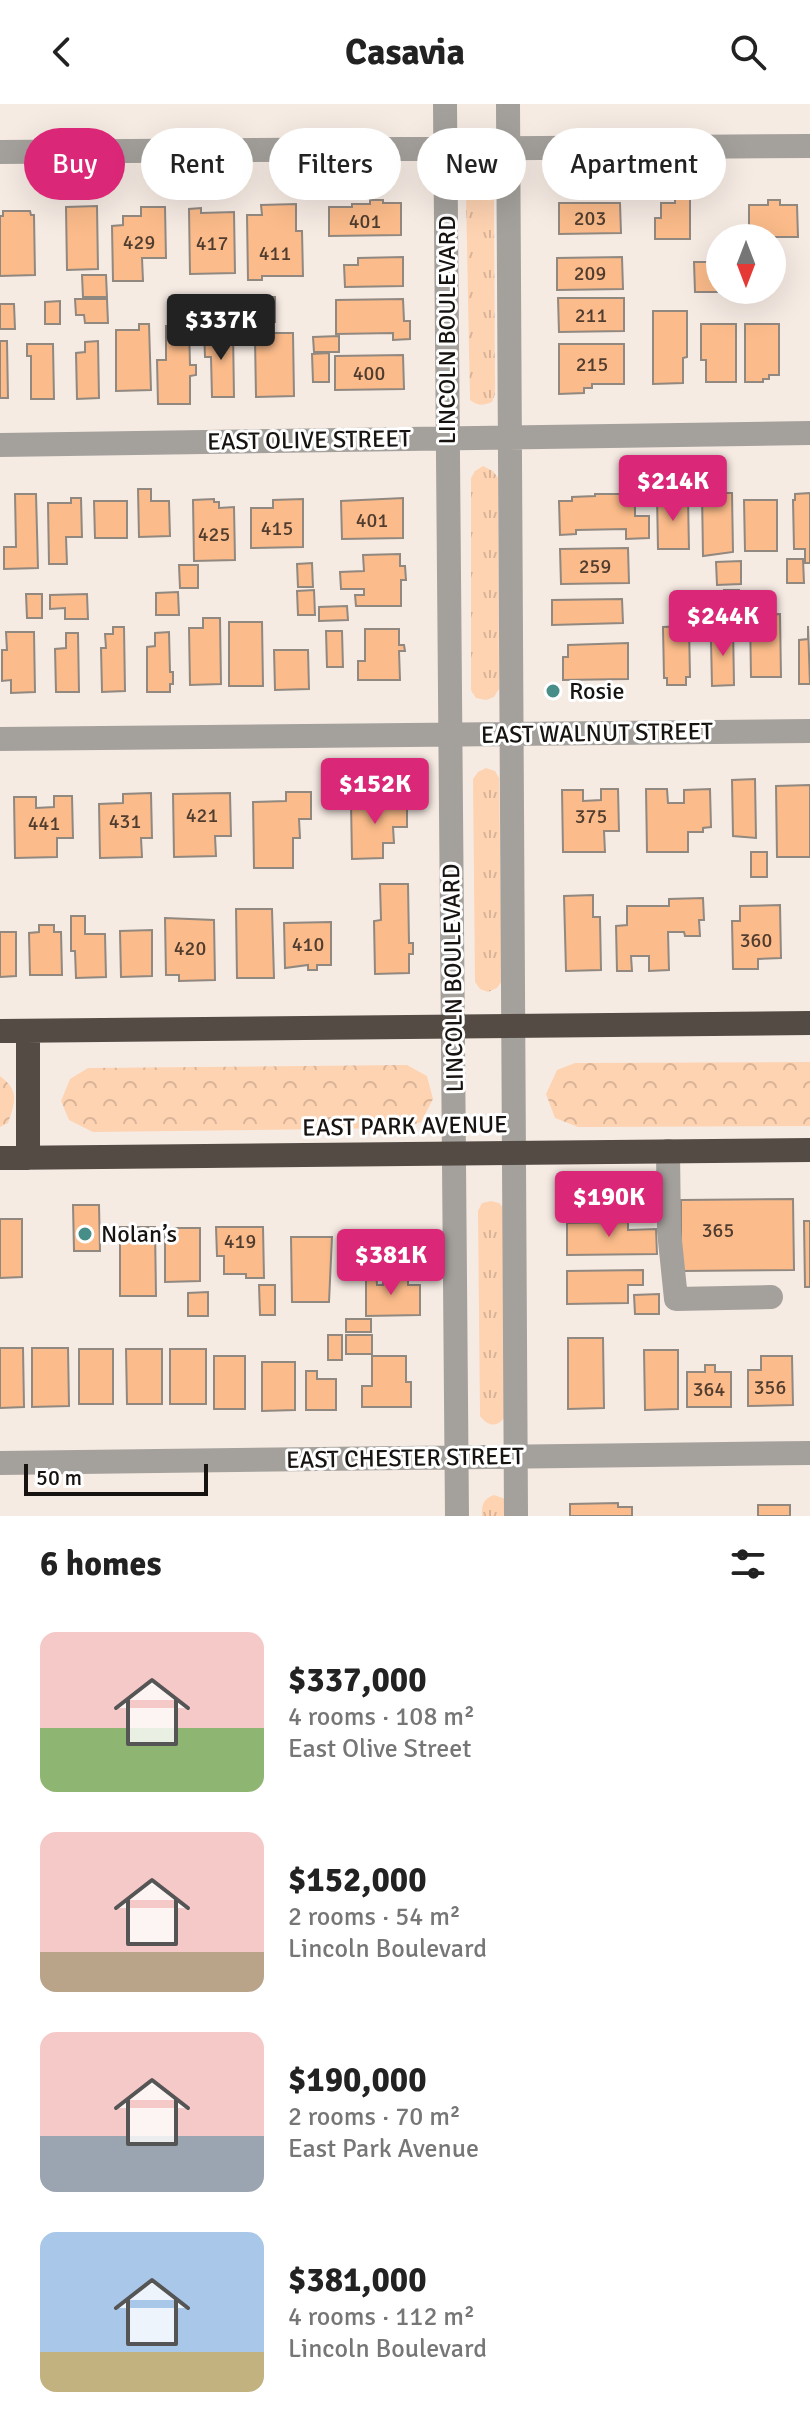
<!DOCTYPE html>
<html lang="en">
<head>
<meta charset="utf-8">
<style>
  body { margin:0; font-family:Signika,sans-serif; background:#f2f2f2; color:#222; height:100vh; display:flex; flex-direction:column; font-size:30px; white-space:nowrap }
  * { box-sizing:border-box; margin:0 }
  p { font-size:26px; color:#767676 }
  .icon { flex:none; width:44px; height:44px; fill:none; stroke:currentColor; stroke-width:2; stroke-linecap:round; stroke-linejoin:round }
  .map { position:relative; height:1412px; overflow:hidden }
  .sheet { display:flex; flex-direction:column; background:#fff; flex:1 }
  .sheet>* { flex:none }
  .hud { position:absolute; left:24px; top:24px; width:762px; height:72px; display:flex; gap:16px }
  .needle { width:52px; rotate:180deg }
  .buttons { position:absolute; left:706px; top:120px; display:grid; gap:16px }
  .buttons a { display:grid; place-items:center; width:80px; height:80px; border-radius:50%; background:#fff; box-shadow:0 8px 32px #0002; font-size:40px }
  .scale { position:absolute; left:24px; bottom:20px; width:184px; box-sizing:border-box; padding-left:8px; border:4px solid #171311; border-top:0; font-size:22px; line-height:28px; white-space:nowrap; color:#171311; -webkit-text-stroke:6px #fff; paint-order:stroke }
  .price { position:absolute; translate:-50% -68px; padding:0 18px; border-radius:8px; background:#db2777; color:#fff; font-size:26px; line-height:52px; filter:drop-shadow(0 2px 4px #0008) }
  .price::after { content:''; position:absolute; left:50%; top:48px; width:24px; height:18px; margin-left:-12px; background:inherit; clip-path:polygon(0 0,100% 0,50% 100%) }
  .price.current { background:#222; color:#fff }
  ul { padding:0; list-style:none }
  li { display:flex; align-items:center; gap:24px; height:200px; padding:0 40px }
  li span { display:grid; place-items:center; flex:none; width:224px; height:160px; border-radius:16px; color:#555 }
  li>.icon { margin-inline-start:auto }
  span .icon { width:96px; height:96px; fill:#fffc; stroke-width:1 }
  li b { font-size:34px }
  h2 { display:flex; justify-content:space-between; align-items:center; height:96px; padding:0 40px; font-size:34px }
  .chip { padding:0 28px; border-radius:36px; background:#fff; box-shadow:0 8px 32px #0002; font-size:28px; line-height:72px }
  .chip.current { background:#db2777; color:#fff }
  header { display:flex; justify-content:space-between; align-items:center; height:104px; padding:0 40px; background:#fff; font-size:36px; font-weight:800 }
  .map>svg:first-child { display:block }
  .grass { fill:url(#grass-tufts) }
  .park { fill:url(#park-crowns) }
  .building { fill:#fbbb8a; stroke:#918880; stroke-width:2 }
  .lines { fill:none; stroke-linecap:round; stroke-linejoin:round }
  .minor { stroke:#a4a09c; stroke-width:24 }
  .highway { stroke:#534b44; stroke-width:24 }
  .poi-dot { fill:#478e88; stroke:#fff; stroke-width:3 }
  .labels { text-anchor:middle; stroke-width:6; stroke-linejoin:round; paint-order:stroke }
  .number-label { font-size:20px; fill:#503d2f }
  .street-label { font-size:24px; fill:#171311; stroke:#fff }
  .poi-label { font-size:24px; fill:#171311; stroke:#fff; text-anchor:start }
</style>
</head>
<body>
<header><svg class="icon" aria-label="back" viewBox="0 0 24 24"><path d="M15 5l-7 7 7 7"/></svg>Casavia<svg class="icon" aria-label="search" viewBox="0 0 24 24"><circle cx="10" cy="10" r="6"/><path d="M15 15l6 6"/></svg></header>
<div class="map">
<svg width="810" height="1412" viewBox="0 0 810 1412">
  <defs>
    <pattern id="grass-tufts" width="24" height="20" patternUnits="userSpaceOnUse" patternTransform="scale(2)"><rect width="24" height="20" fill="#fed3b2"/><path d="M3 7l-1-3M5 7V3M7 7l1-3M15 17l-1-3M17 17v-4M19 17l1-3" fill="none" stroke="#d9b498"/></pattern>
    <pattern id="park-crowns" width="20" height="18" patternUnits="userSpaceOnUse" patternTransform="scale(2)"><rect width="20" height="18" fill="#fed3b2"/><path d="M2 6a3 3 0 1 1 6 0M12 15a3 3 0 1 1 6 0" fill="none" stroke="#d9b498"/></pattern>
  </defs>
  <rect width="100%" height="100%" fill="#f6ebe3"/>
  <path class="grass" d="M480 79 491 83 494 91 495 290 492 298C482 302 479 302 470 296L466 89 471 81Z
    M483 362 493 367 498 374 499 585 494 593 486 596 476 594 471 586V374L475 367Z
    M486 664 495 667 499 674 502 877 497 884 488 888 480 885 475 878 473 675 478 668Z
    M491 1097 499 1099 505 1105 506 1311C499 1323 489 1324 480 1312L478 1107 482 1099Z
    M494 1391 503 1394 508 1399V1412H482C482 1400 483 1395 494 1391Z"/>
  <path class="park" d="M810 958V1022L578 1023 555 1014 546 990 557 966 575 959Z
    M407 961 427 972 433 995 421 1018 403 1024 93 1028 69 1016 61 997 70 975 88 964Z
    M0 972C20 987 15 998 8 1019L0 1023Z"/>
  <path class="building" d="M675 93H690V135H655V114H661V99H675Z
    M370 96H383V99H401V131L329 132V103H352V100H370Z
    M768 96H780V101H797L798 133H749V101H768Z
    M559 99H620L621 129 559 130Z
    M296 100V127H302L303 172H262V176H248L247 111H262L261 101Z
    M97 102 98 165 67 166 66 103Z
    M141 103H165L166 154H142L143 177H113L112 122 123 121V112H141Z
    M201 104V109L234 108 235 169 190 170 189 105Z
    M3 107H30L31 111H34L35 171 0 172V112H3Z
    M403 153V182L345 183 344 161H358V154Z
    M622 153 623 185 557 186V154Z
    M694 158H720L721 188H695Z
    M82 171H106L107 193H83Z
    M244 193H275V218L244 219Z
    M174 194H198V218H174Z
    M558 194H624V227L559 228Z
    M75 195H107L108 219H85L84 211H76Z
    M403 195 404 217H410V235L393 236V229L336 230V196Z
    M60 197V220H45V198Z
    M0 200H14L15 225H0Z
    M653 207H687V253L683 254V279L653 280Z
    M139 220H149L151 286 116 287V226H139Z
    M701 220H736V278H706V256H701Z
    M745 220H779V271H769V275H763V278H745Z
    M166 222H189L190 261H196V271L190 272V300H158L157 256H166Z
    M204 227H233L234 293H212L211 253H205Z
    M264 229H293L294 292 256 293 255 235H264Z
    M339 232V248H314L313 233Z
    M0 237H7L8 294H0Z
    M98 237 99 294 77 295 76 249 85 248V238Z
    M27 240H53L54 295H31V252H27Z
    M559 240H624V280H592V284H584V289L559 290Z
    M329 249V278H313L312 250Z
    M403 251 404 285 335 286V252Z
    M138 385H151V397H169L170 432 139 433Z
    M702 389H732L733 448 703 452Z
    M810 389V459H805V445H794L793 396H795V390Z
    M15 390H36L38 464 4 465V443H16Z
    M595 390H635V412H649V434L626 435V425L576 426V430L560 431 559 397H572V393L595 392Z
    M674 391V394H688L689 445H658L657 392Z
    M71 394H81L82 433H66L67 460H49L48 399H71Z
    M403 394V434L342 435 341 397Z
    M214 395V398H219V404L234 403 235 456 194 457 193 396Z
    M303 395V443L251 444V404H273V396Z
    M744 396H777V447H745Z
    M94 397H127V434H95Z
    M628 444 629 479 561 480 560 445Z
    M400 450V462H405L406 476H401V502H356L355 491H364V485H341L340 468 364 467 363 451Z
    M787 455H803L804 479H787Z
    M741 457V480L717 481 716 458Z
    M312 459 313 483H298L297 460Z
    M179 461H198V484H180Z
    M314 486 315 511H298L297 487Z
    M724 486H739V500H724Z
    M178 488 179 511H156V489Z
    M26 490H42V514H27Z
    M87 490 88 515H65V504L50 505V491Z
    M622 495 623 519 552 521V496Z
    M347 502 348 516 319 517V503Z
    M780 510 781 573H751L750 511Z
    M203 514H220L221 580 190 581 189 524H203Z
    M229 518H262L263 582H229Z
    M689 522 690 573H686V581H667V574H664L663 523Z
    M719 522H733L734 581 712 582 711 536H719Z
    M808 522 810 580H799V536L808 535Z
    M113 523H124L125 587 102 588 101 544H106L105 530H113Z
    M365 525H399V541H404L405 547H399L400 576H358V557H365Z
    M326 527H342L343 563H327Z
    M6 528H34L35 588 11 589V576L2 577V546H7Z
    M169 528 170 568H173V580H170V588H147V543L155 542V529Z
    M66 529H78L79 588H56L55 545 66 544Z
    M628 539V575L563 576V553H568V541Z
    M274 546H308L309 585 275 586Z
    M755 675 756 734 733 732 732 676Z
    M810 681V753H777L776 682Z
    M601 685H618L619 727H604L605 748H563L562 686H583V697L601 696Z
    M646 685H667L668 699H684V686L710 685 711 723 703 724V728H688V748H647Z
    M286 688H311V715H299L300 734H293V764H254L253 698 286 697Z
    M151 689 152 734H141L142 753 100 754 99 700 123 699V690Z
    M230 689 231 732H215L216 752 174 753 173 690Z
    M54 692H72L73 734H57V753L15 754 14 693H36V704L54 703Z
    M407 697V723H393L394 739H383V754L352 755 351 698Z
    M751 748H767V773H751Z
    M380 780H408L409 839H413V850H409V869L375 870 374 817 381 816Z
    M593 791V813H600L601 866 566 867 564 792Z
    M703 794 704 816H699L700 832H685L684 828H668L669 866 649 867V852H631L632 867H617L616 822 627 821V802H669V795Z
    M780 801 781 854 758 855V865H733L732 817H740V802Z
    M236 805H272L274 874H237Z
    M71 812H85V830H105L106 873 76 874 75 847H71Z
    M165 814 214 816 215 876 179 877V871H166Z
    M331 818V861H317V866H308V861L285 864 284 819Z
    M39 821H54V828H61L62 871H30L29 829 39 828Z
    M152 826V872L121 873 120 827Z
    M0 828H16V872L0 873Z
    M793 1095 794 1166 681 1167V1096Z
    M73 1101H99L100 1147H74Z
    M0 1115H22V1173L0 1174Z
    M804 1117H810V1183H805Z
    M628 1118V1126L656 1125 657 1150 567 1151V1119Z
    M120 1123H155L156 1192H120Z
    M216 1123H263L264 1174H246V1170H224V1152H217Z
    M165 1124H200V1177L165 1178Z
    M291 1133H332L329 1198H292Z
    M366 1166H376L377 1181H383V1178L389 1176H408V1181H420V1211L366 1212Z
    M643 1166V1181H628V1199L567 1200V1167Z
    M259 1181H275V1211H260Z
    M208 1188V1212H188V1189Z
    M659 1190V1210H635L634 1191Z
    M346 1215H371V1228H346Z
    M328 1231H342V1256H328Z
    M346 1231H372V1250H346Z
    M568 1234H603L604 1304 568 1305Z
    M0 1244H23L24 1303 0 1304Z
    M32 1244H68L69 1302 32 1303Z
    M79 1245H113V1300H79Z
    M126 1245H162V1300H127Z
    M170 1245H206V1300H170Z
    M644 1246H678V1305L645 1306Z
    M214 1252H245V1305H214Z
    M372 1252H406V1278H411V1303H362V1282H372Z
    M761 1252H792L793 1301 748 1302V1266H761Z
    M262 1258H295V1306L262 1307Z
    M705 1261H715V1268H731V1303H687V1268H705Z
    M306 1267H317V1275H336V1306H306Z
    M618 1399V1403H632V1412H570V1400Z
    M758 1401H790V1412H758Z"/>
  <g class="lines">
    <path class="minor" d="M445 0 457 1412
      M508 0 516 1412
      M0 48 810 42
      M0 341 810 329
      M0 635 810 627
      M668 1047 669 1127 676 1195 771 1193
      M0 1359 810 1349"/>
    <path class="highway" d="M0 927 810 919
      M28 927V1054
      M0 1054 810 1046"/>
  </g>
  <g class="poi-dot">
    <circle cx="553" cy="587" r="8"/>
    <circle cx="85" cy="1130" r="8"/>
  </g>
  <g class="labels">
    <g class="number-label">
      <text x="590" y="121">203</text>
      <text x="365" y="124">401</text>
      <text x="139" y="145">429</text>
      <text x="212" y="146">417</text>
      <text x="275" y="156">411</text>
      <text x="590" y="176">209</text>
      <text x="591" y="218">211</text>
      <text x="592" y="267">215</text>
      <text x="369" y="276">400</text>
      <text x="372" y="423">401</text>
      <text x="277" y="431">415</text>
      <text x="214" y="437">425</text>
      <text x="595" y="469">259</text>
      <text x="202" y="718">421</text>
      <text x="591" y="719">375</text>
      <text x="125" y="724">431</text>
      <text x="44" y="726">441</text>
      <text x="756" y="843">360</text>
      <text x="308" y="847">410</text>
      <text x="190" y="851">420</text>
      <text x="718" y="1133">365</text>
      <text x="240" y="1144">419</text>
      <text x="770" y="1290">356</text>
      <text x="709" y="1292">364</text>
    </g>
    <g class="street-label">
      <text transform="translate(447 226) rotate(-90)" y="8">LINCOLN BOULEVARD</text>
      <text transform="translate(309 336) rotate(-1)" y="8">EAST OLIVE STREET</text>
      <text transform="translate(597 629) rotate(-1)" y="8">EAST WALNUT STREET</text>
      <text transform="translate(453 874) rotate(-91)" y="8">LINCOLN BOULEVARD</text>
      <text transform="translate(405 1022) rotate(-1)" y="8">EAST PARK AVENUE</text>
      <text transform="translate(405 1354) rotate(-1)" y="8">EAST CHESTER STREET</text>
    </g>
    <g class="poi-label">
      <text x="569" y="595">Rosie</text>
      <text x="101" y="1138">Nolan’s</text>
    </g>
  </g>
</svg>
<div class="buttons">
<a><svg class="needle" viewBox="-14 -14 28 28"><path d="M0-13l5 13h-10z" fill="#e53935"/><path d="M0 13l5-13h-10z" fill="#767676"/></svg></a>
</div>
<div class="scale">50 m</div>
<b class="price current" style="left:221px;top:258px">$337K</b>
<b class="price" style="left:673px;top:419px">$214K</b>
<b class="price" style="left:723px;top:554px">$244K</b>
<b class="price" style="left:375px;top:722px">$152K</b>
<b class="price" style="left:609px;top:1135px">$190K</b>
<b class="price" style="left:391px;top:1193px">$381K</b>
<div class="hud">
<a class="chip current">Buy</a>
<a class="chip">Rent</a>
<a class="chip">Filters</a>
<a class="chip">New</a>
<a class="chip">Apartment</a>
</div>
</div>
<section class="sheet">
<h2>6 homes<svg class="icon" aria-label="filters" viewBox="0 0 24 24"><path d="M4 7h16M4 17h16"/><circle cx="9" cy="7" r="2"/><circle cx="15" cy="17" r="2"/></svg></h2>
<ul>
<li><span style="background:linear-gradient(#f6c9c9 60%,#8fb573 0)"><svg class="icon" aria-label="home" viewBox="0 0 24 24"><path d="M3 11l9-7 9 7M6 9v11h12V9"/></svg></span><div><b>$337,000</b><p>4 rooms · 108 m²</p><p>East Olive Street</p></div></li>
<li><span style="background:linear-gradient(#f6c9c9 75%,#b9a48a 0)"><svg class="icon" aria-label="home" viewBox="0 0 24 24"><path d="M3 11l9-7 9 7M6 9v11h12V9"/></svg></span><div><b>$152,000</b><p>2 rooms · 54 m²</p><p>Lincoln Boulevard</p></div></li>
<li><span style="background:linear-gradient(#f6c9c9 65%,#9aa5b1 0)"><svg class="icon" aria-label="home" viewBox="0 0 24 24"><path d="M3 11l9-7 9 7M6 9v11h12V9"/></svg></span><div><b>$190,000</b><p>2 rooms · 70 m²</p><p>East Park Avenue</p></div></li>
<li><span style="background:linear-gradient(#a9c7e8 75%,#c2b280 0)"><svg class="icon" aria-label="home" viewBox="0 0 24 24"><path d="M3 11l9-7 9 7M6 9v11h12V9"/></svg></span><div><b>$381,000</b><p>4 rooms · 112 m²</p><p>Lincoln Boulevard</p></div></li>
</ul>
</section>
</body>
</html>
